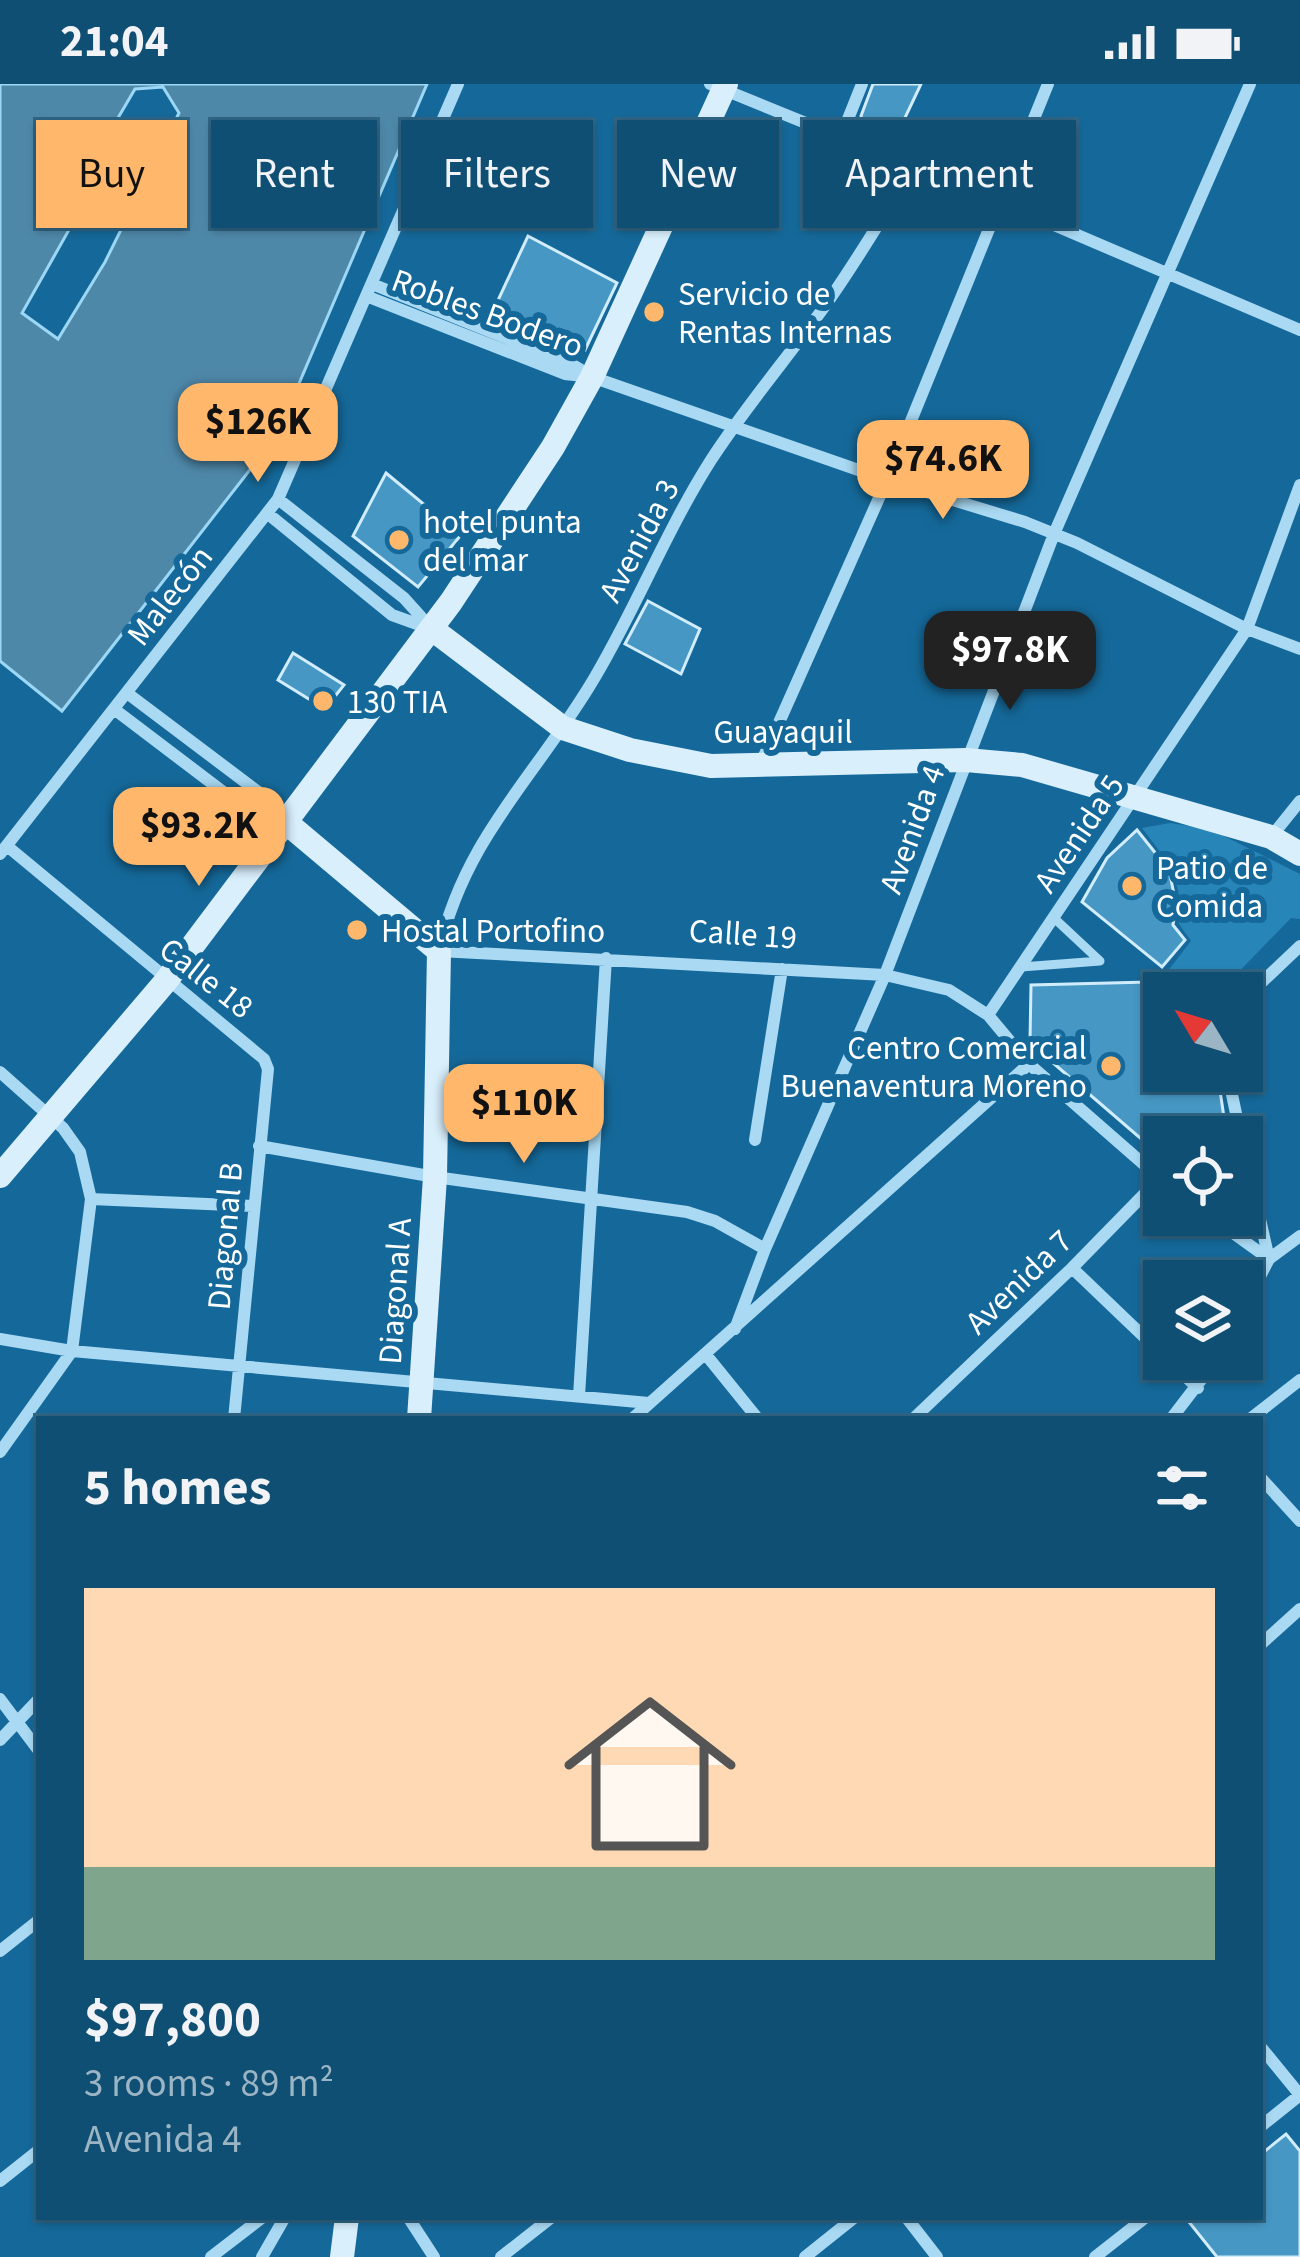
<!DOCTYPE html>
<html lang="en">
<head>
<meta charset="utf-8">
<style>
  body { margin:0; font-family:"Source Sans 3",sans-serif; background:#1e597c; color:#f1f3f6; height:100vh; display:flex; flex-direction:column; font-size:45px; white-space:nowrap }
  * { box-sizing:border-box; margin:0 }
  p { font-size:39px; color:#9cb5c5 }
  .icon { flex:none; width:66px; height:66px; fill:none; stroke:currentColor; stroke-width:2; stroke-linecap:round; stroke-linejoin:round }
  .map { position:relative; flex:1; overflow:hidden }
  .details { position:absolute; left:36px; top:1332px; width:1227px; height:804px; display:flex; flex-direction:column; background:#104f74; border-radius:0px; box-shadow:0 3px 9px #0004,0 0 0 3px #306686 }
  .details>* { flex:none }
  .top-card { position:absolute; left:36px; top:36px; width:1230px; height:108px; display:flex; gap:24px }
  .needle { width:78px; rotate:308deg }
  .buttons { position:absolute; left:1143px; top:888px; display:grid; gap:24px }
  .buttons a { display:grid; place-items:center; width:120px; height:120px; border-radius:0px; background:#104f74; box-shadow:0 3px 9px #0004,0 0 0 3px #306686; font-size:60px }
  .price { position:absolute; translate:-50% -102px; padding:0 27px; border-radius:24px; background:#ffb86b; color:#111; font-size:39px; line-height:78px; filter:drop-shadow(0 3px 6px #0008) }
  .price::after { content:''; position:absolute; left:50%; top:72px; width:36px; height:27px; margin-left:-18px; background:inherit; clip-path:polygon(0 0,100% 0,50% 100%) }
  .price.current { background:#222; color:#fff }
  ul { padding:0; list-style:none }
  li { display:grid; align-content:center; gap:24px; height:636px; padding:0 48px }
  li+li { border-top:3px solid #306686 }
  li span { display:grid; place-items:center; height:372px; border-radius:0px; color:#555 }
  li>.icon { margin-inline-start:auto }
  span .icon { width:216px; height:216px; fill:#fffc; stroke-width:1 }
  li b { font-size:51px }
  h2 { display:flex; justify-content:space-between; align-items:center; height:144px; padding:0 48px; font-size:51px }
  .tag { padding:0 42px; border-radius:0px; background:#104f74; box-shadow:0 3px 9px #0004,0 0 0 3px #306686; font-size:42px; line-height:108px }
  .tag.current { background:#ffb86b; color:#111 }
  .status { display:flex; justify-content:space-between; align-items:center; height:84px; padding:0 60px; background:#104f74; direction:ltr }
  .status svg { height:33px; fill:currentColor }
  .map>svg:first-child { display:block }
  .green { fill:#2885b8 }
  .water { fill:#4e88a9; stroke:#9cd7f5; stroke-width:3; fill-rule:evenodd }
  .building { fill:#4697c4; stroke:#d1edfd; stroke-width:3 }
  .lines { fill:none; stroke-linecap:round; stroke-linejoin:round }
  .lane { stroke:#a9d9f3; stroke-width:9 }
  .street { stroke:#a9d9f3; stroke-width:12 }
  .secondary { stroke:#d9effc; stroke-width:24 }
  .poi-dot { fill:#ffb86b; stroke:#15699a; stroke-width:4.5 }
  .labels { text-anchor:middle; stroke-width:12; stroke-linejoin:round; paint-order:stroke }
  .poi-label { font-size:33px; fill:#fff; stroke:#15699a; text-anchor:start }
  .street-label { font-size:33px; fill:#fff; stroke:#15699a }
</style>
</head>
<body>
<div class="status"><b>21:04</b><svg viewBox="0 0 49 12"><path d="M0 12V9h3v3zM5 12V6h3v6zM10 12V3h3v9zM15 12V0h3v12zM26 1h20v11H26zM47 4h2v5h-2z"/></svg></div>
<div class="map">
<svg width="1300" height="2173" viewBox="0 0 1300 2173">
  <rect width="100%" height="100%" fill="#15699a"/>
  <path class="green" d="M1170 739 1210 745 1300 790V835L1291 834 1226 901 1232 909H1173L1160 897 1191 857 1179 840C1185 799 1166 775 1142 744Z"/>
  <path class="water" d="M0 0H427L277 351 62 627 0 577ZM163 3 179 29 105 178 58 255 22 229 74 137 95 73 135 5Z"/>
  <path class="building" d="M873 0H921L893 59 865 45 861 32Z
    M528 152 617 199 585 266 493 227Z
    M386 389 461 451 418 503 353 452Z
    M648 517 700 545 681 590 625 560Z
    M293 569 344 601 325 625 278 596Z
    M1137 746 1169 786 1176 820 1173 841 1185 856 1162 883 1082 818 1107 774Z
    M1149 898 1164 910V987H1217L1227 1053H1164V1065L1154 1066 1052 978 1053 961 1030 957 1031 901Z
    M1286 2050 1300 2067V2173H1217L1185 2133H1260V2071Z"/>
  <g class="lines">
    <path class="lane" d="M1021 883 1100 877 1054 834"/>
    <path class="street" d="M710 0 1000 118 1300 246
      M840 55 862 0
      M913 85C882 133 853 184 819 230 783 279 744 325 711 376 667 445 637 522 595 593 539 689 465 752 439 867L885 891 949 906 988 931 1029 980 1164 1098
      M372 200 571 280 586 289
      M366 212 565 290 592 293 887 396 1025 438 1077 459 1247 545 1300 565
      M278 415 404 514 431 544
      M267 429 392 531 431 545
      M127 609 269 716 287 739
      M114 625 255 732 285 740
      M761 679 887 396 1048 0
      M1271 753 1300 717
      M7 762 264 975 268 985 234 1335
      M0 770 278 415 458 0
      M1242 917 1300 862
      M988 931 1247 545 1300 401
      M1227 987 1241 1053
      M0 988 63 1044 80 1068 91 1115 72 1267 0 1368
      M755 1056 782 885
      M1242 1056 1269 1175
      M259 1062 435 1093 687 1128 715 1137 765 1165
      M91 1115 253 1122
      M1208 1131 1269 1175
      M1072 1184 1164 1272
      M1242 1227 1269 1175 1300 1152
      M735 1245 765 1165 885 891 1054 450 1250 0
      M0 1255 72 1267 649 1319
      M707 1272 758 1335
      M1167 1275 1198 1304
      M579 1312 606 874
      M632 1335 1029 980
      M913 1335 1072 1184 1159 1095
      M1171 1335 1217 1275
      M1250 1335 1300 1296
      M1260 1393 1300 1437
      M1260 1561 1300 1525
      M0 1615 39 1667
      M0 1656 39 1615
      M0 1867 39 1836
      M1260 1962 1300 2011
      M1260 2043 1300 2011
      M0 2097 39 2066
      M408 2133 434 2173
      M906 2133 937 2173
      M211 2173 263 2133
      M262 2173 285 2133
      M501 2173 552 2133
      M805 2173 855 2133
      M1095 2173 1146 2133"/>
    <path class="secondary" d="M432 545 563 644 630 666 711 682 966 676 1022 681 1271 753 1300 770
      M288 740 439 867 435 1093 419 1335
      M0 1092 166 897 451 518 553 363 592 293 726 0
      M342 2173 347 2133"/>
  </g>
  <g class="poi-dot">
    <circle cx="654" cy="228" r="12"/>
    <circle cx="399" cy="456" r="12"/>
    <circle cx="323" cy="617" r="12"/>
    <circle cx="1132" cy="802" r="12"/>
    <circle cx="357" cy="846" r="12"/>
    <circle cx="1111" cy="982" r="12"/>
  </g>
  <g class="labels">
    <g class="poi-label">
      <text x="678" y="221">Servicio de<tspan x="678" dy="38">Rentas Internas</tspan></text>
      <text x="423" y="449">hotel punta<tspan x="423" dy="38">del mar</tspan></text>
      <text x="347" y="629">130 TIA</text>
      <text x="1156" y="795">Patio de<tspan x="1156" dy="38">Comida</tspan></text>
      <text x="381" y="858">Hostal Portofino</text>
      <text x="1087" y="975" text-anchor="end">Centro Comercial<tspan x="1087" dy="38">Buenaventura Moreno</tspan></text>
    </g>
    <g class="street-label">
      <text transform="translate(488 228) rotate(20)" y="12">Robles Bodero</text>
      <text transform="translate(638 456) rotate(-62)" y="12">Avenida 3</text>
      <text transform="translate(169 511) rotate(-52)" y="12">Malecón</text>
      <text x="783" y="659">Guayaquil</text>
      <text transform="translate(911 745) rotate(-70)" y="12">Avenida 4</text>
      <text transform="translate(1078 749) rotate(-56)" y="12">Avenida 5</text>
      <text transform="translate(743 849) rotate(4)" y="12">Calle 19</text>
      <text transform="translate(207 893) rotate(38)" y="12">Calle 18</text>
      <text transform="translate(224 1152) rotate(-85)" y="12">Diagonal B</text>
      <text transform="translate(1018 1197) rotate(-44)" y="12">Avenida 7</text>
      <text transform="translate(394 1207) rotate(-86)" y="12">Diagonal A</text>
    </g>
  </g>
</svg>
<div class="buttons">
<a><svg class="needle" viewBox="-14 -14 28 28"><path d="M0-13l5 13h-10z" fill="#e53935"/><path d="M0 13l5-13h-10z" fill="#9cb5c5"/></svg></a>
<a><svg class="icon" aria-label="locate" viewBox="0 0 24 24"><circle cx="12" cy="12" r="6"/><path d="M12 2v4M12 18v4M2 12h4M18 12h4"/></svg></a>
<a><svg class="icon" aria-label="layers" viewBox="0 0 24 24"><path d="M12 4l9 5-9 5-9-5zM3 14l9 5 9-5"/></svg></a>
</div>
<b class="price" style="left:258px;top:401px">$126K</b>
<b class="price" style="left:943px;top:438px">$74.6K</b>
<b class="price current" style="left:1010px;top:629px">$97.8K</b>
<b class="price" style="left:199px;top:805px">$93.2K</b>
<b class="price" style="left:524px;top:1082px">$110K</b>
<div class="top-card">
<a class="tag current">Buy</a>
<a class="tag">Rent</a>
<a class="tag">Filters</a>
<a class="tag">New</a>
<a class="tag">Apartment</a>
</div>
<section class="details">
<h2>5 homes<svg class="icon" aria-label="filters" viewBox="0 0 24 24"><path d="M4 7h16M4 17h16"/><circle cx="9" cy="7" r="2"/><circle cx="15" cy="17" r="2"/></svg></h2>
<ul>
<li><span style="background:linear-gradient(#ffd9b3 75%,#7fa58c 0)"><svg class="icon" aria-label="home" viewBox="0 0 24 24"><path d="M3 11l9-7 9 7M6 9v11h12V9"/></svg></span><div><b>$97,800</b><p>3 rooms · 89 m²</p><p>Avenida 4</p></div></li>
</ul>
</section>
</div>
</body>
</html>
